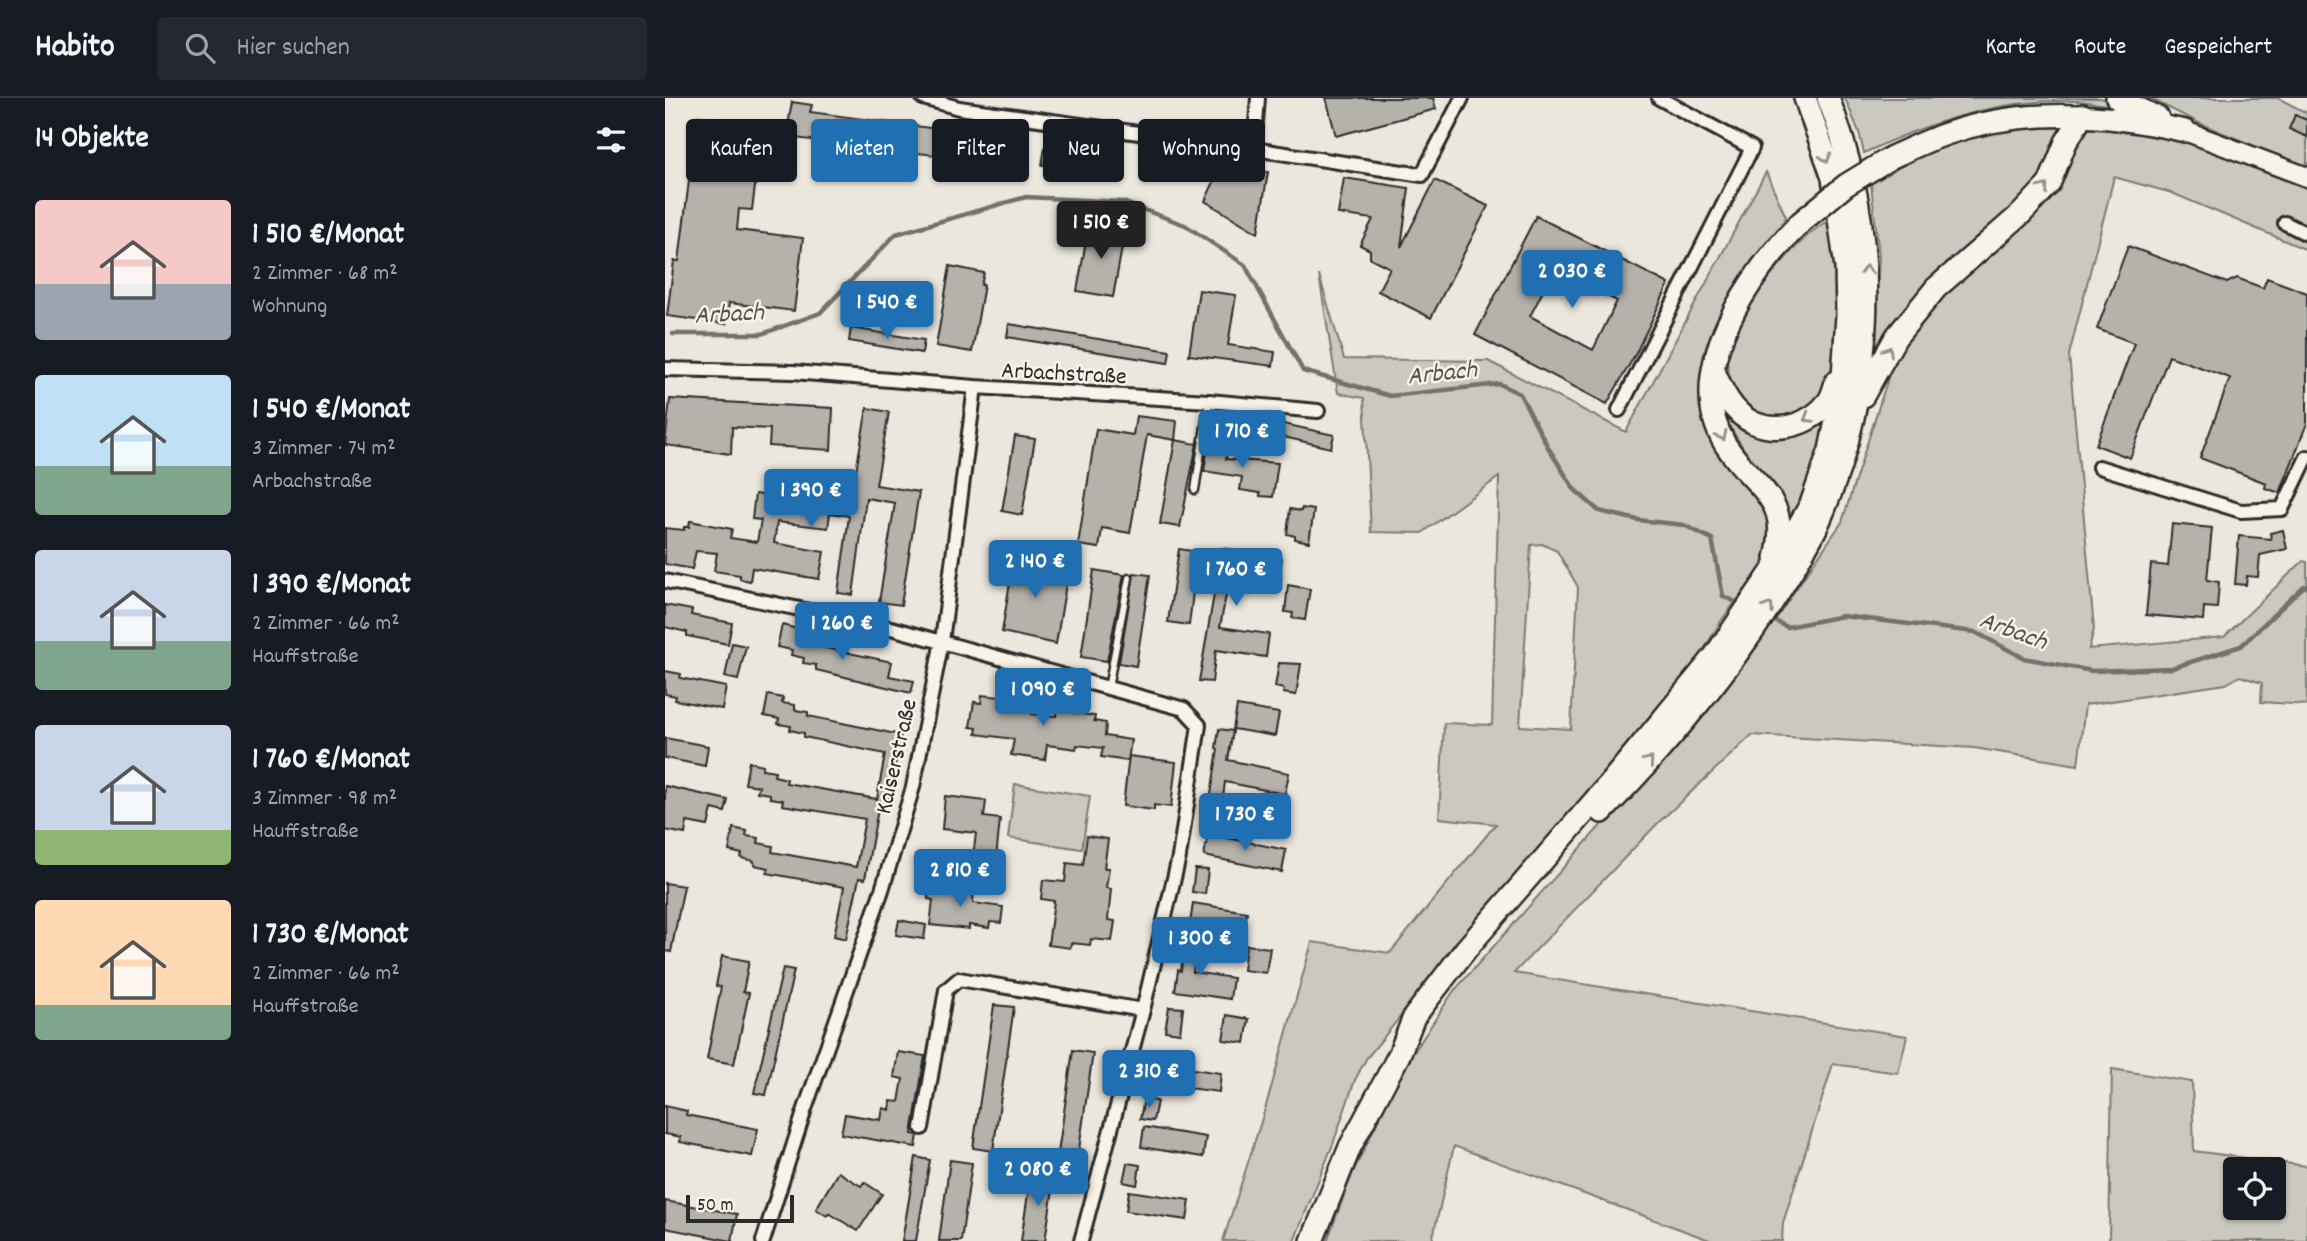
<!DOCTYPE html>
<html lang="de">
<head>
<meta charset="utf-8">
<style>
  body { margin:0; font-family:Dekko,sans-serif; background:#242831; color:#f1f3f6; height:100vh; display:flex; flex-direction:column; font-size:26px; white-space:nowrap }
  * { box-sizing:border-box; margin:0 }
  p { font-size:23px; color:#9ea1a6 }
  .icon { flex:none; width:38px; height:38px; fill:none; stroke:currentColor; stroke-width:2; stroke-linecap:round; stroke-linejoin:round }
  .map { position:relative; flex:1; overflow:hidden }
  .details { display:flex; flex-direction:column; background:#171b24; width:665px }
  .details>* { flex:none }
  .banner { position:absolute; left:21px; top:21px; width:665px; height:63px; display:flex; gap:14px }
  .controls { position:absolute; left:1558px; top:1059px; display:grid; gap:14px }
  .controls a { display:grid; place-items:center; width:63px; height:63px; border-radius:7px; background:#171b24; box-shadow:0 2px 5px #0004; font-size:35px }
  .scale { position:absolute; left:21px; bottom:18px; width:108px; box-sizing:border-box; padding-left:7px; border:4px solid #2b2b2b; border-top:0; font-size:19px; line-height:24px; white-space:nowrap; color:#2b2b2b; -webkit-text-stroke:5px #f7f3e8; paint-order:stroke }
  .price { position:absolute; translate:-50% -60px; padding:0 16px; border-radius:7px; background:#1f6fb2; color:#fff; font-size:23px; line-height:46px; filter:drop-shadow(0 2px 4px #0008) }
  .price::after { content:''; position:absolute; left:50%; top:42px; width:21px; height:16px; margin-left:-10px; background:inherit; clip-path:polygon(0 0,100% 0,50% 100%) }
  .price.selected { background:#222; color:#fff }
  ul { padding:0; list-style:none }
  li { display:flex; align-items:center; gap:21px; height:175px; padding:0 35px }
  li span { display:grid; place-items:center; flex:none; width:196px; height:140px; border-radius:7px; color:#555 }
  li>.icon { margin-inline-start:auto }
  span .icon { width:84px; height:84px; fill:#fffc; stroke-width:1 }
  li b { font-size:30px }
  h2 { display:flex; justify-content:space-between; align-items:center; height:84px; padding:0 35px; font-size:30px }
  .chip { padding:0 24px; border-radius:7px; background:#171b24; box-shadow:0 2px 5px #0004; font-size:24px; line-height:63px }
  .chip.selected { background:#1f6fb2; color:#fff }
  header { display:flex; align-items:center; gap:42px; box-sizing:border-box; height:98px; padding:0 35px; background:#171b24; border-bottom:2px solid #363941 }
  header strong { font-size:33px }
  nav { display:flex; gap:38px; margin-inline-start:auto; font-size:24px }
  .search { width:490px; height:63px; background:#242831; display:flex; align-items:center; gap:18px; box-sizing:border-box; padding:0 24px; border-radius:7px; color:#9ea1a6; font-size:26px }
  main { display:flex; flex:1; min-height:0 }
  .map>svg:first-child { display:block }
  .green { fill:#cbc8bf; stroke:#7b7a75; stroke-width:2; fill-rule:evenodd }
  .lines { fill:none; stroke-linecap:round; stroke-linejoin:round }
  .stream { stroke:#72716c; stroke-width:4.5 }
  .building { fill:#b5b2ab; stroke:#2b2b2b; stroke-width:2; fill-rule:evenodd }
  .service-casing { stroke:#2b2b2b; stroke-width:11 }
  .minor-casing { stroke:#2b2b2b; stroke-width:18 }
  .secondary-casing { stroke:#2b2b2b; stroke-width:23 }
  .primary-casing { stroke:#2b2b2b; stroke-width:26 }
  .service { stroke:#f7f3e8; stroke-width:6 }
  .minor { stroke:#f7f3e8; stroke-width:12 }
  .secondary { stroke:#f7f3e8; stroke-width:18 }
  .primary { stroke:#f7f3e8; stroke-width:21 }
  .primary-bridge-casing { stroke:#2b2b2b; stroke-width:26; stroke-linecap:butt }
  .primary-bridge { stroke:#f7f3e8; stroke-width:21 }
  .oneway { stroke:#918f8a }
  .labels { text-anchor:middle; stroke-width:5; stroke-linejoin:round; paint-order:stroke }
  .street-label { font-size:24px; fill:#2b2b2b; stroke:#f7f3e8 }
  .water-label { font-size:26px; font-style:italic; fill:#555451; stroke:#f7f3e8 }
</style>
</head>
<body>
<header>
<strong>Habito</strong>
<div class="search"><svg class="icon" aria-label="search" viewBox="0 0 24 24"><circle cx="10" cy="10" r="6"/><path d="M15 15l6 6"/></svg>Hier suchen</div>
<nav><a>Karte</a><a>Route</a><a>Gespeichert</a></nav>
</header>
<main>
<section class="details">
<h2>14 Objekte<svg class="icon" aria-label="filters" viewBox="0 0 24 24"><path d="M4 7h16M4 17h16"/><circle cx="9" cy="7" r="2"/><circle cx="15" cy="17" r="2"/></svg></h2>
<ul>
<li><span style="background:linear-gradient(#f6c9c9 60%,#9aa5b1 0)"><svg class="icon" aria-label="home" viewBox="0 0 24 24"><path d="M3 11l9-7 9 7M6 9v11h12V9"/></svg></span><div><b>1 510 €/Monat</b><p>2 Zimmer · 68 m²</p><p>Wohnung</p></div></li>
<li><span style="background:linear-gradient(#bfe0f5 65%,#7fa58c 0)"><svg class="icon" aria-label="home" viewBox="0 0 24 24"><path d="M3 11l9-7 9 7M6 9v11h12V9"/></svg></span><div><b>1 540 €/Monat</b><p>3 Zimmer · 74 m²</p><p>Arbachstraße</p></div></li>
<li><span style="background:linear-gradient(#c9d6e8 65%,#7fa58c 0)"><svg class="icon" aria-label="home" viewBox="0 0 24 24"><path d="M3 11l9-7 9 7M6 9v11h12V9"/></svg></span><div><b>1 390 €/Monat</b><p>2 Zimmer · 66 m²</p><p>Hauffstraße</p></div></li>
<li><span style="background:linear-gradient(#c9d6e8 75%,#8fb573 0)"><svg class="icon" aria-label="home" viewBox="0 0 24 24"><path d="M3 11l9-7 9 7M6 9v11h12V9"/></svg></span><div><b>1 760 €/Monat</b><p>3 Zimmer · 98 m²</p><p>Hauffstraße</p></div></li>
<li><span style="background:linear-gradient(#ffd9b3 75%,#7fa58c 0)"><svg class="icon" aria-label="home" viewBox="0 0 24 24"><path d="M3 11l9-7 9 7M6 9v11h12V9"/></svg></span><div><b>1 730 €/Monat</b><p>2 Zimmer · 66 m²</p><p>Hauffstraße</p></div></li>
</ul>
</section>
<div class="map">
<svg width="1642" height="1143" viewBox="0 0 1642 1143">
  <rect width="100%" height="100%" fill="#ebe7dd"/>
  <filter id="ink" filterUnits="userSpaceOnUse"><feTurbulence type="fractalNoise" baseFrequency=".0143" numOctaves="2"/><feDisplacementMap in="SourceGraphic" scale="14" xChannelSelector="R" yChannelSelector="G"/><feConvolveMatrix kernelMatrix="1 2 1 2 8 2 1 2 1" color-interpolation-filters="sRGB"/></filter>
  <g filter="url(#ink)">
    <path class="green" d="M1180 0H1436L1470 13C1451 10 1431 4 1412 3 1337 0 1265 23 1199 55L1194 34Z
      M1484 0H1613L1642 15V70L1534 25Z
      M1404 23 1378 78 1362 100 1254 192 1229 224 1212 262 1208 261 1214 157 1206 86C1246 60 1292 39 1339 30 1360 26 1382 25 1404 23Z
      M1429 26 1504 36 1642 90V152L1507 95 1449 79 1404 257 1429 531 1424 551 1559 539 1638 463 1642 464V607L1596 604 1597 585 1575 578 1561 586 1420 607 1413 667 1309 650 1087 637 992 726 849 875 1242 938 1233 975 1168 966 1118 1125 1117 1143H1047L789 1048 767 1143H662L688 1074 738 971 788 894 938 725 1001 660 1093 546 1177 424 1232 252 1265 205 1385 97 1400 74 1408 46 1415 34Z
      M1101 74 1121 119 1049 229 1037 288 1043 331 1066 365 1106 413 1102 462 1056 523 1031 564 807 830 701 961 690 982 668 1046 629 1143H558L601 1008 647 844 725 855 831 726 774 720 779 625 827 627 834 379 757 435 706 434 699 300 673 295 654 177 679 261 823 263 961 334ZM877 446 892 453 913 489 906 631 855 628 866 447Z
      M1165 121C1172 166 1182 253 1160 295 1155 305 1146 310 1136 315 1094 332 1059 295 1062 253 1064 234 1090 199 1101 184 1119 161 1140 136 1165 121Z
      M1057 299 1087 330 1167 313 1129 425 1123 424 1120 404 1113 391 1086 363 1056 314Z
      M350 686 425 698 417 751 343 740Z
      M1447 971 1527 984 1529 1053 1642 1068V1143H1444ZM1570 1071H1608V1110H1570Z"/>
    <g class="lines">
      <path class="stream" d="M8 236H97L155 215 231 136 361 99 458 104 520 127 580 167 638 273 725 298 835 286 855 296 884 351 909 391 934 413 973 422 1019 427 1047 441 1058 498 1077 507
        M1104 520 1122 529 1178 518 1310 534 1359 560 1427 573 1507 570 1576 548 1639 488 1642 489"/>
    </g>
    <path class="building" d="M661 0H768L771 11 671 38Z
      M127 4 147 7 145 14 273 31 269 57 121 39Z
      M1630 17 1642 22V39L1624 31Z
      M32 18 98 26 87 112 74 111 72 132 138 140 129 213 64 205 61 226 2 218 9 163H14Z
      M381 44 429 51 426 74 377 67Z
      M552 66 603 74 593 135 540 103 548 86Z
      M679 80 744 90 736 149 770 82 823 108 766 220 713 193 725 170 705 160V152L695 147 708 121 673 116Z
      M871 118 1004 186 971 255 942 306 810 237ZM889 172 952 203 928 252 865 218Z
      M424 127 460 133 448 199 412 193Z
      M1463 148 1562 185 1572 180 1598 190 1602 180 1642 195V325L1615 395 1600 390 1601 385 1535 360 1565 280 1504 258 1465 360 1431 347 1469 245 1432 231Z
      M285 168 319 175 316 187H319L307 254 271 248Z
      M534 192 571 197 563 247 610 254 608 268 524 257Z
      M344 226 505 253 503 265 342 239Z
      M186 230 259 242 257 255 184 243Z
      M5 301 168 310 166 352 104 348 105 331 67 329 66 356 0 347Z
      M202 310 224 314 211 387 254 394 236 507 214 504 230 405 201 400 188 497 173 495 184 418 165 415 163 430 112 424 109 445 159 454 154 481 87 470 85 483 75 481V477L49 473 52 455 31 453 27 471 0 466V430L19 432V429H24L25 423 67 431 65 440 92 444 96 422 87 421 90 396 128 401V398L185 407Z
      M578 317 669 337 666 350 575 329Z
      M471 318 512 323 510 342 482 337 465 435 437 430 434 450 413 447 431 331 468 337Z
      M350 338 370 341 357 417 337 413Z
      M550 340 564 343 561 361 613 365 608 399 595 398V395L575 392 577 379 539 373 543 347 548 348Z
      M510 342 532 346 515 429 495 426Z
      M637 410 649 412 644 444 630 441V438L622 436 625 411 636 413Z
      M1507 426 1547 430 1542 482 1554 484 1552 510 1539 509 1538 522 1481 517 1486 466 1503 468Z
      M1618 432 1622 451 1595 457 1593 479 1582 478 1581 487 1570 486 1574 438 1606 441 1605 435Z
      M557 450 617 460 613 484 565 476 555 529 604 536 601 559 551 552 547 584 534 583Z
      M514 451 533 454 524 527 503 524Z
      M349 459 404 468 391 546 337 534Z
      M429 472 459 477 442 563 416 559Z
      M469 475 485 477 471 568 454 565Z
      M623 487 645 491 640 522 627 520 628 515 620 514Z
      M0 507 27 512 26 517 67 525 63 546 22 538V534L0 529Z
      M117 527 132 531 131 535 144 538 143 542 156 545V549L227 564 224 578 249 583 246 595 151 572V567L138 565 139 560 126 557 127 552 112 549Z
      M67 545 81 548 73 582 60 579Z
      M614 565 636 566 631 597 618 595 619 591 610 589Z
      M0 573 16 576 15 580 61 589 57 611 10 602 11 598 0 596Z
      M345 596 369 600 367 616 391 618 392 605 404 607 403 614 430 618 429 623 441 625 440 638 466 642 463 663 436 659 438 650 412 647 411 651 382 647 380 662 346 657 349 641 311 636 312 630 305 629 309 604 316 605 317 597 344 600Z
      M103 597 118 600 117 605 130 607V612L143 614V618L236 637 222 708 214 706 200 781 194 780 181 841 169 838 179 789 102 775 104 770 89 767V763L76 760 77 756 64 753 68 730 82 733 81 738 94 740 93 745 108 748 107 754 191 769 200 721 117 707 118 702 105 700V696L92 694 94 688 80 686 84 664 98 667 97 671 110 673 109 678 122 681 121 685 212 701 220 656 139 639V635L125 632 126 628 113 626 114 621 99 618Z
      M572 608 614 615 610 638 568 631Z
      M554 631 568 633 563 662 624 675 620 696 560 684 554 731 541 729 553 651 551 650Z
      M0 640 43 648 40 668 0 660Z
      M464 658 511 664 506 709 489 707V712L458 708Z
      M0 688 63 702 60 714 47 711 43 728 22 724 20 736 0 732Z
      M280 698 321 703 319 719 335 721 331 761 308 759 311 735 277 731Z
      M543 736 621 752 617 774 539 758Z
      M422 738 443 741 439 770H444L441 790 446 791 443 822 450 823 447 843 426 841 425 847 406 845 405 850 383 847 389 803 376 801 378 782 400 784 402 765 418 767Z
      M530 771 543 772 540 796 527 794Z
      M0 785 19 788 6 854 0 853Z
      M264 786 309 791 308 805 338 809 336 825 325 824 324 830 304 827V831L265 827 268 802 263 801Z
      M528 805 582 814 579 834 525 826Z
      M234 822 261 827 259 841 231 837Z
      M520 841 532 842 528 874 568 880 565 901 510 893 513 872 516 873Z
      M581 847 605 850 601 875 578 872Z
      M57 858 84 863 78 894 84 895 69 966 42 961 56 889 51 888Z
      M118 870 129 872 101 997 89 995Z
      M329 907 349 909 328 1053 308 1050Z
      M504 909 518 910 515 935 500 933Z
      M562 917 584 921 580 945 558 942Z
      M408 952 428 955 412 1065 402 1063 401 1076H390Z
      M233 954 260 958 247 1036 253 1037 251 1049 176 1036 180 1016 216 1022 218 1010 225 1012 226 1003 234 1004 238 981 229 979Z
      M494 966 556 975 554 994 491 986Z
      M479 1001 492 1003 488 1023 475 1021Z
      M0 1008 22 1013 21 1017 93 1031 87 1058 15 1044 16 1039 0 1036Z
      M479 1029 541 1039 538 1059 476 1049Z
      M251 1059 265 1062 251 1143H237Z
      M285 1062 307 1065 296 1143H274Z
      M462 1065 475 1067 472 1087 458 1084Z
      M173 1074 196 1088 199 1084 217 1096 193 1133 164 1115 162 1118 151 1111Z
      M366 1075 390 1078 380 1143H356Z
      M464 1093 525 1102 522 1122 461 1113Z
      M0 1103 72 1116 67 1143 0 1130Z"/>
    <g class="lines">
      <defs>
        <path id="service" d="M530 392 544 303
          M443 590 464 480"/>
        <path id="minor" d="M258 0 294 10 589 51 757 77 797 0
          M589 51 593 0
          M1620 125 1642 136
          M0 271 128 274 310 289 544 303 653 313
          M954 312 1087 50 994 0
          M1434 369 1576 413 1617 411 1642 359
          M0 483 226 530 519 611 534 627 514 759 478 912 416 1143
          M257 1030 281 892 294 881 478 912
          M98 1143 140 1011 217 792 248 689 277 543 310 289"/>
        <path id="secondary" d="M1520 33 1642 79"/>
        <path id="primary" d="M1452 0 1493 20
          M1227 59C1245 51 1263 42 1281 36 1360 9 1440 15 1520 33
          M1049 273C1057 293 1068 316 1089 325 1115 336 1146 326 1163 304 1167 299 1169 291 1171 284
          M1198 298 1231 239 1271 190 1357 115 1384 86 1401 44 1418 17
          M1111 460C1127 397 1088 391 1060 346 1016 273 1086 174 1136 124
          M937 714C1003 646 1065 573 1115 492 1128 471 1142 450 1152 428 1213 293 1217 138 1163 0
          M647 1143 685 1049 734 957 749 919 801 851 945 685 1049 559 1108 472 1146 406 1165 352 1177 294 1182 217 1181 169 1168 80 1140 0"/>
      </defs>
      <use href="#service" class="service-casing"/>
      <use href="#minor" class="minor-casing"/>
      <use href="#secondary" class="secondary-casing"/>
      <use href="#primary" class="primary-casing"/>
      <use href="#service" class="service"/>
      <use href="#minor" class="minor"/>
      <use href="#secondary" class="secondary"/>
      <use href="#primary" class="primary"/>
      <defs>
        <path id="primary-bridge" d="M1136 124 1181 87 1227 59"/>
      </defs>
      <use href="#primary-bridge" class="primary-bridge-casing"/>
      <use href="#primary-bridge" class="primary-bridge"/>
    </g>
    <defs><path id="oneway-chevron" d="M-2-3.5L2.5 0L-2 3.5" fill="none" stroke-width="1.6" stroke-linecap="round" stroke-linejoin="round" transform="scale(1.75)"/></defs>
    <g class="oneway">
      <use href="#oneway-chevron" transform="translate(1161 60) rotate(73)"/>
      <use href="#oneway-chevron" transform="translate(1379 90) rotate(-52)"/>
      <use href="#oneway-chevron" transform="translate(1201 172) rotate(-93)"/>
      <use href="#oneway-chevron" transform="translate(1223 253) rotate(-60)"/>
      <use href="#oneway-chevron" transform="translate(1143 320) rotate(149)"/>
      <use href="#oneway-chevron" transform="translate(1057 338) rotate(64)"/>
      <use href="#oneway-chevron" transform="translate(1104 509) rotate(-57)"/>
      <use href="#oneway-chevron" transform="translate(984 663) rotate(-49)"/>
    </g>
  </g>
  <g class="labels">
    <g class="street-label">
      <text transform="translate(399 274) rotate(3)" y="8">Arbachstraße</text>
      <text transform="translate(230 658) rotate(-77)" y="8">Kaiserstraße</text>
    </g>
    <g class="water-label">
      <text transform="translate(64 214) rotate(-3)" y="9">Arbach</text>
      <text transform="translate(777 273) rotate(-6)" y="9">Arbach</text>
      <text transform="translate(1349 531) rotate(20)" y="9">Arbach</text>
    </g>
  </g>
</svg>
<div class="controls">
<a><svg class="icon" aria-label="locate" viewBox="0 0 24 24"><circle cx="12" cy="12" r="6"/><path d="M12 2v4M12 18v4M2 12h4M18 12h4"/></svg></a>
</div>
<div class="scale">50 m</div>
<b class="price selected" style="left:436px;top:163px">1 510 €</b>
<b class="price" style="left:907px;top:212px">2 030 €</b>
<b class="price" style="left:222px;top:243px">1 540 €</b>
<b class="price" style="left:577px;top:372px">1 710 €</b>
<b class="price" style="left:146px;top:431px">1 390 €</b>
<b class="price" style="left:370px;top:502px">2 140 €</b>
<b class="price" style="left:571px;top:510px">1 760 €</b>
<b class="price" style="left:177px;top:564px">1 260 €</b>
<b class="price" style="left:378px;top:630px">1 090 €</b>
<b class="price" style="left:580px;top:755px">1 730 €</b>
<b class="price" style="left:295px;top:811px">2 810 €</b>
<b class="price" style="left:535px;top:879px">1 300 €</b>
<b class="price" style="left:484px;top:1012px">2 310 €</b>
<b class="price" style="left:373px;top:1110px">2 080 €</b>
<div class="banner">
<a class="chip">Kaufen</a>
<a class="chip selected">Mieten</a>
<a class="chip">Filter</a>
<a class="chip">Neu</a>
<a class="chip">Wohnung</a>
</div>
</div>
</main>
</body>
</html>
